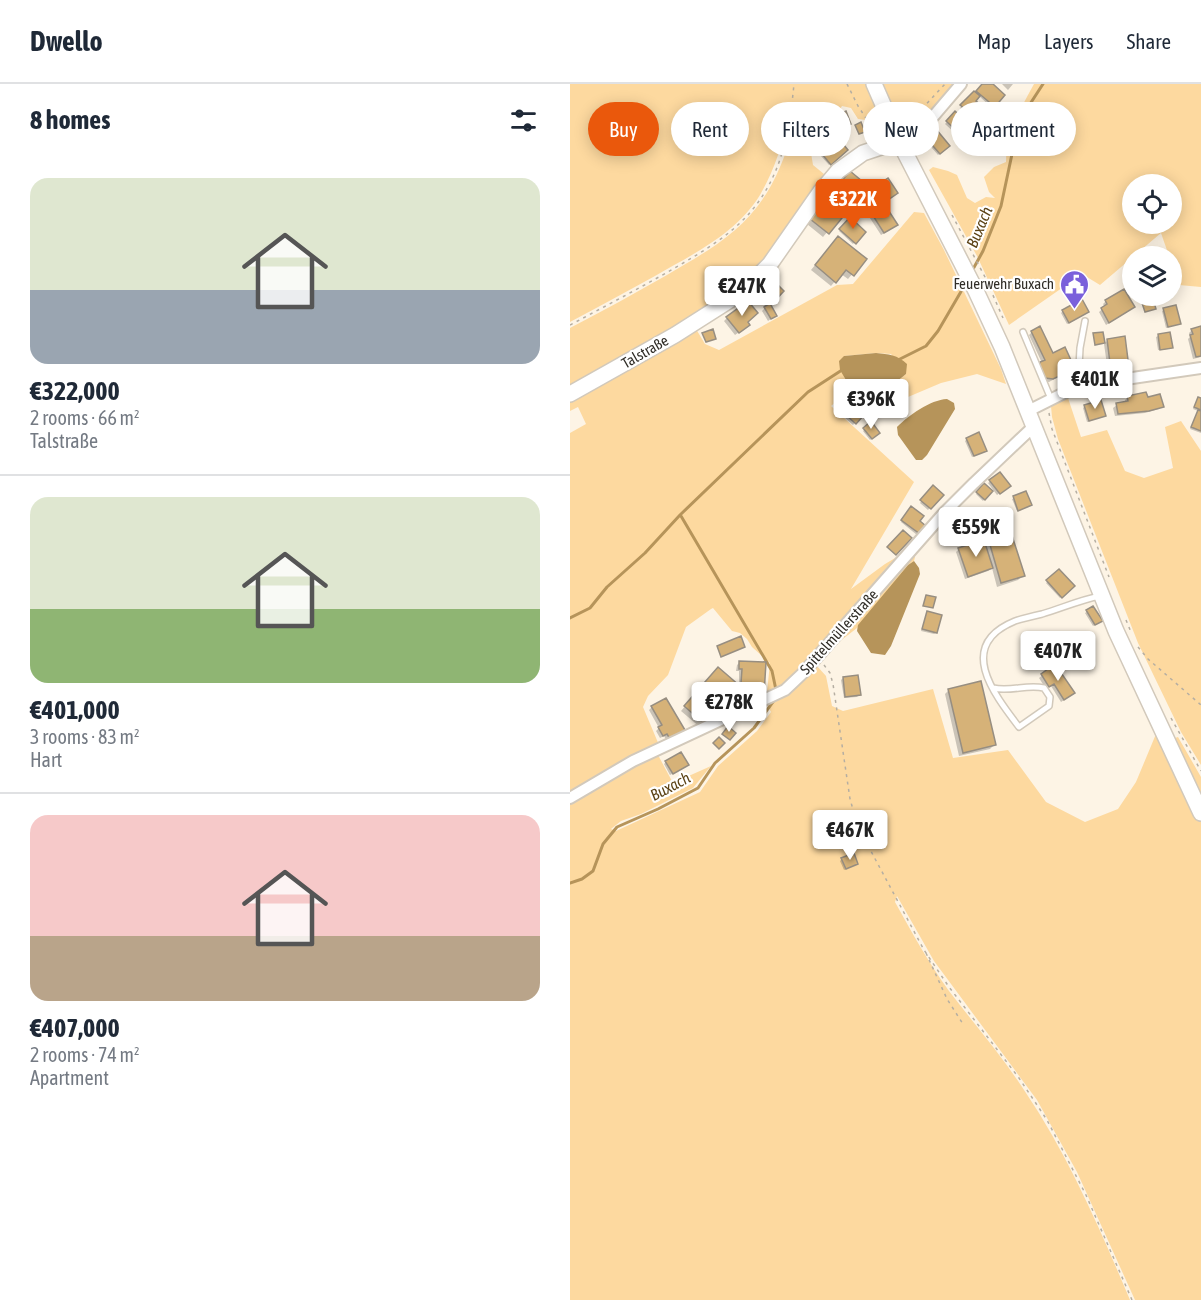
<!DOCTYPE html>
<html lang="en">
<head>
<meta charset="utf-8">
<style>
  body { margin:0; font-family:"Asap Condensed",sans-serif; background:#f6f6f7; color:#1f2937; height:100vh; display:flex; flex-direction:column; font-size:22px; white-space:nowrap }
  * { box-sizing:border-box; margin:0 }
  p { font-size:20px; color:#747a83 }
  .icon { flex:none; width:33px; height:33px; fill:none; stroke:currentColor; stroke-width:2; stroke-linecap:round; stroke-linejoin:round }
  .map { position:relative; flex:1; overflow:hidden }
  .sheet { display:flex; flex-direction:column; background:#fff; width:570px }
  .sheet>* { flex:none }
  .banner { position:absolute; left:18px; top:18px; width:522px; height:54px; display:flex; gap:12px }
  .fabs { position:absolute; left:552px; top:90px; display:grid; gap:12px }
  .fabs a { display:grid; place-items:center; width:60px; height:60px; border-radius:50%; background:#fff; box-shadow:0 3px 15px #0003; font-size:30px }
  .price { position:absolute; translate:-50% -51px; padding:0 14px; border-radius:6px; background:#fff; color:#222; font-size:20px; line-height:39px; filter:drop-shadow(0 2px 3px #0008) }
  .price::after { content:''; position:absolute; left:50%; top:36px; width:18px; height:14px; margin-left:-9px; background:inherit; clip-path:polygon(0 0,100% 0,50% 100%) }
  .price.selected { background:#ea580c; color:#fff }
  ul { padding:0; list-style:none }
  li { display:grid; align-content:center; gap:12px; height:318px; padding:0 30px }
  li+li { border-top:2px solid #e0e1e3 }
  li span { display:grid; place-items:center; height:186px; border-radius:18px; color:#555 }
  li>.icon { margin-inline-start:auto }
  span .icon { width:108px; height:108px; fill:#fffc; stroke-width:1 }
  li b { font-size:26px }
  h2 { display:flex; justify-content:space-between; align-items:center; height:72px; padding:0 30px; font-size:26px }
  .chip { padding:0 21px; border-radius:27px; background:#fff; box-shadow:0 3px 15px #0003; font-size:21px; line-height:54px }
  .chip.selected { background:#ea580c; color:#fff }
  header { display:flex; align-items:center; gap:36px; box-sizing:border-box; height:84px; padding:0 30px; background:#fff; border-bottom:2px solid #e0e1e3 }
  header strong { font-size:28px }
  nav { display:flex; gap:33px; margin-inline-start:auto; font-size:21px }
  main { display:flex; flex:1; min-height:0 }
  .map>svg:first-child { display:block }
  .green { fill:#fdd99f; fill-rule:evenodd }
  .water { fill:#b6945a }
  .shadow { fill:#0003 }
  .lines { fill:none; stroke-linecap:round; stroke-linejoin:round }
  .stream { stroke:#b6945a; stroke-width:3 }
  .building { fill:#d6b278; stroke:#978e81; stroke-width:1.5 }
  .lane-casing { stroke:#d2c9bb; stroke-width:8 }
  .street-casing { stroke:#d2c9bb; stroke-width:14 }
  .secondary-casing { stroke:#d2c9bb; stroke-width:18 }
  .path { stroke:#b5aea2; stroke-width:1.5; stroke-dasharray:3 4.5; stroke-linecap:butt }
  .lane { stroke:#fff; stroke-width:5 }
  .street { stroke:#fff; stroke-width:10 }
  .secondary { stroke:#fff; stroke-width:15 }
  .labels { text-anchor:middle; stroke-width:4.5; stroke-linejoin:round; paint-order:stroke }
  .poi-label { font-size:15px; fill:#312e28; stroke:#fff; text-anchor:end }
  .street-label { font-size:15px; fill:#312e28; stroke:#fff }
  .water-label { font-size:16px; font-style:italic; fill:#5c4316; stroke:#fff }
</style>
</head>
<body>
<header>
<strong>Dwello</strong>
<nav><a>Map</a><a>Layers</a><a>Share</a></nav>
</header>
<main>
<section class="sheet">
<h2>8 homes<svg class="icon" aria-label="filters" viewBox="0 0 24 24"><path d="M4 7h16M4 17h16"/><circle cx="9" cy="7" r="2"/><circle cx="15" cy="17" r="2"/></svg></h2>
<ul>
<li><span style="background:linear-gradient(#dfe7d0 60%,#9aa5b1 0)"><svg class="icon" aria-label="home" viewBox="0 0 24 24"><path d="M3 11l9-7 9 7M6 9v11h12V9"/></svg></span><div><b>€322,000</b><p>2 rooms · 66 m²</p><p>Talstraße</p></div></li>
<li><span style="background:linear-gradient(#dfe7d0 60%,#8fb573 0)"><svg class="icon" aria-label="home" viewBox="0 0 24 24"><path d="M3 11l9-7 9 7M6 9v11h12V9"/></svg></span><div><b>€401,000</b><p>3 rooms · 83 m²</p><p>Hart</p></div></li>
<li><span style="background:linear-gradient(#f6c9c9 65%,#b9a48a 0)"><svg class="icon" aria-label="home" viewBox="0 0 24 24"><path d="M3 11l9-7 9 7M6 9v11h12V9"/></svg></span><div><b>€407,000</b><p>2 rooms · 74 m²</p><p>Apartment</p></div></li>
</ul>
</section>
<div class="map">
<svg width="631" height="1216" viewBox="0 0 631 1216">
  <rect width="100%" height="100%" fill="#fdf4e5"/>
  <path class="green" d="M0 0H297L311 34 304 37 288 35 281 24 272 22 264 34 248 43 240 63 243 81 254 90 193 177 162 206 75 260 0 301V244C33 227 65 209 97 191 148 161 186 140 210 83 217 67 223 50 219 34 212 61 204 87 190 111 166 150 123 170 85 192 57 207 29 223 0 238Z
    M311 0H386C375 13 349 51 332 47Z
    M464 0H631V203L609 201 602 180V172H599L591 149 530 201 512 190 439 241 407 172 359 86 363 83 378 87 387 91 397 114 405 119 416 113 425 114 419 108 414 93 424 83 436 78C436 50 451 24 464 0ZM562 100H602V140H562Z
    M344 128 354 129 374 166 431 285 436 300 407 290 371 299 338 313 308 331 286 313 273 312 261 322 344 398 281 505 315 480 337 467 345 473 344 477 338 481 287 544 269 558 247 582 256 592 262 622 273 627 363 605 383 674 438 666 476 718 515 738 548 725 566 698 586 650 631 738V1216H565L507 1088 467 1016 364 877 327 812 325 818C342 849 359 879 379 907 405 941 433 973 456 1009 499 1073 530 1145 560 1216H0V718L28 699 88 671 103 699 141 682 123 704 71 730 51 737 41 745 46 747 130 708 148 682 187 647 201 628 196 618 200 579 182 563 177 555 170 549 162 547 143 524 141 525 116 543 98 591 78 612 73 623 89 661 0 711V349L16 340 8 323 0 327V317L126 245 135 260 149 266 267 201 283 200ZM306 269 321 270 336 290 322 301 274 272Z
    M498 314 511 353 537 346 555 387 574 394 603 384 595 343 611 337 631 367V681L611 648 568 559 488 355 482 333 481 322Z
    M608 653 631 693V722L602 655Z"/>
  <path class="water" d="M306 269C318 270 328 271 337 280L336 290C319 305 300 311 279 301L270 286 269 277 274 272Z
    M377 315 384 319 385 325 357 371 352 376H346L328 351 327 343C339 331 360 316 377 315Z
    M344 477 349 484 350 490 321 562 315 571 301 569 287 547 288 541 338 481Z"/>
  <path class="shadow" d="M413 0H422L433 11 422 24 409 12 404 17 413 25 403 36 405 38 399 44 395 40 386 50 375 40 385 29 395 38 400 32 390 24Z
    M432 0H443L438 6Z
    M365 48 378 62 368 71 355 56Z
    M269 57 276 66 259 81 251 72Z
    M276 93 296 102 253 153 237 140Z
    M306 104 324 111 313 118 305 106Z
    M301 128 323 144 311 151 298 131Z
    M280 135 294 148 283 160 269 147Z
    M264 158 295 175 278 195 271 190 261 202 241 186Z
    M202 197 199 221 205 232 198 237 192 227 196 223 186 213Z
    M536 217 560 226 536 241 529 228 535 223 533 220Z
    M594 226 609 239 596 244 592 227Z
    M493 227 515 230 497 240 491 229Z
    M157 234 176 238 175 244 165 251 154 237Z
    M631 244V273L623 275 618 255 620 253 619 249 622 246Z
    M462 248 482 271 503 285 479 298 472 297V279L459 251Z
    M588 252 601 263 599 265 588 266 586 253Z
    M537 257 557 275 554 278 537 281 534 260Z
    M514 281 523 289 522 291 515 292 513 283Z
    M558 313 576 315 592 322 589 325 575 329 545 332 543 324 547 321 555 319V316Z
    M631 315V349L620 345 628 327 623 325 627 316Z
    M272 319 282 327 291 331 283 341 266 326Z
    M515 322 534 332 517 338 513 324Z
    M301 340 308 349 300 356 293 347Z
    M397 355 413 368 402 373 395 357Z
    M430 390 439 402 427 411 418 399Z
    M414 401 421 407 413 417 406 410Z
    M363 403 371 411 358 426 350 419Z
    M455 409 458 422 447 427 442 415Z
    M342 424 348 438 354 442 347 451 331 438Z
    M415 441 453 491 448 496 427 503 422 484 418 487 395 495 386 468 389 465 414 457 411 445Z
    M489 487 503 502 490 514 476 499Z
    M523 524 529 538 523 542 515 529Z
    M358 528 366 549 364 550 351 547Z
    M170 578 194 580 192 611 189 614 182 613 183 602 169 601V587H166L167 581Z
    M485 582 500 612 491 618 481 602 476 605 469 594Z
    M144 589 168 602 131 644 111 627Z
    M273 594 289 611 287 613 274 614 271 596Z
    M379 606 424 661 420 665 389 672 375 610Z
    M82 623 113 646 97 657 94 652 90 654 86 647 89 644 79 626Z
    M96 678 115 683 100 691 94 680Z
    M272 775 286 780 274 786 270 777Z"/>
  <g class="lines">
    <path class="stream" d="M402 187 413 167 431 122 449 37 473 0
      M330 275 356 262 368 247 396 199
      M111 432 202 587 206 606
      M0 534 20 524 37 503 75 469 110 431 238 308 272 286
      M0 799 12 795 23 787 33 760 47 743 88 725 128 704 145 679 184 644 205 615"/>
  </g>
  <path class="building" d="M412 0H423L435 11 425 23 406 7Z
    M404 7 410 12 406 17 415 24 407 35 390 21Z
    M276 27 281 40 274 42 270 30Z
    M385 27 395 36 399 31 407 38 402 44 398 40 389 49 376 37Z
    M439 28 446 33 441 39 434 33Z
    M291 38 295 48 289 50 285 41Z
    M366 45 380 62 370 70 356 54Z
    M269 55 278 66 261 81 252 70Z
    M280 87 298 102 259 150 240 135Z
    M318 94 328 109 315 118 305 103Z
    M313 118 328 141 314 149 300 127Z
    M280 133 296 148 286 160 269 145Z
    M268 152 297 175 284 192 276 186 266 199 245 181Z
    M202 195 214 207 201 221 207 232 201 235 194 223 199 220 188 210Z
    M554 205 565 223 539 239 531 224 537 220 535 216Z
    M512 215 519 228 499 239 492 226Z
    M583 215 586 225 575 228 572 219Z
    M178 217 188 229 178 238 180 241 169 249 156 233Z
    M606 221 611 240 598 243 593 224Z
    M470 242 483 269 495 263 505 285 483 295 475 294 469 283 470 278 475 276 461 247Z
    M631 242V272L626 273 620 251 623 250 621 245Z
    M143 245 146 255 136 258 132 249Z
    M533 248 535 259 525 261 523 249Z
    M600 248 603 264 590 266 588 250Z
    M555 252 558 276 540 279 537 255Z
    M522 278 525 289 516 291 514 280Z
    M576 308 578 313 590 310 594 323 579 327 548 330 546 319 558 317 557 312Z
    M628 313 631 314V326L624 323Z
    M531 316 536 332 519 337 514 321Z
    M272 317 282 326 284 323 294 331 286 340 267 323Z
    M628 326 631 327V347L621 343Z
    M301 337 310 349 302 355 293 344Z
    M409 348 417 367 404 372 396 354Z
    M430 388 441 402 430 410 419 396Z
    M414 399 423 407 415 416 406 408Z
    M363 401 374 411 361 425 350 416Z
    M456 407 462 421 448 427 443 412Z
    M341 422 354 432 350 437 356 442 350 450 331 436Z
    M436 433 455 492 431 499 414 440Z
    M333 446 342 454 326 471 317 463Z
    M414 456 423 484 398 493 388 464Z
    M489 485 505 502 492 514 476 496Z
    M356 511 366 513 363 524 353 522Z
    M523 522 533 537 525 541 516 526Z
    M357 527 372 531 367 549 352 545Z
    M171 552 175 563 151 573 147 562Z
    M169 577 196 578 194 611H184L185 600 171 599 172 585H169Z
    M485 580 505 609 494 616 484 600 479 603 471 590Z
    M148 583 170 602 136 641 114 622Z
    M288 591 291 611 275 613 273 593Z
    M411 597 426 661 393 669 378 605Z
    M96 614 115 646 100 655 97 650 93 652 88 643 92 641 81 622Z
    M158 642 166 649 160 656 152 650Z
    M149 653 155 659 149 665 143 659Z
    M111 668 119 681 103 690 95 677Z
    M284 769 288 780 276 785 271 774Z"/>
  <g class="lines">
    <defs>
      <path id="lane" d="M453 248 481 315
        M508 302 510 264 515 237
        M423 604C441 608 457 600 474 604L480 613 479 622 449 643C423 609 386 561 445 537 454 534 463 532 472 530 492 524 510 516 530 512"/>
      <path id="street" d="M329 57 350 48 391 0
        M458 327 508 302 631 284
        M0 714 63 677 215 606 233 589 374 429 404 399 464 342"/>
      <path id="secondary" d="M304 0 329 57 406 207 432 263 546 547 631 729
        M0 310 105 251 171 209 200 180 251 107 268 87 293 69 329 57"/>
    </defs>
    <use href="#lane" class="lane-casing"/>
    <use href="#street" class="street-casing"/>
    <use href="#secondary" class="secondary-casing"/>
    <path class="path" d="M277 0 288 22 307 51
      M330 28H332L337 41
      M350 31 349 28 375 0
      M382 131 415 193 433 234
      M0 241C32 224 64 207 96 189 130 169 166 150 189 117 214 82 220 41 224 0
      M479 329 482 345 539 493
      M556 536 561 548
      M568 563 578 575 631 621
      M254 581 260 589 263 600 280 715 288 743 354 866 379 903 449 994 477 1036 516 1111 562 1216
      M601 634 631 687
      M356 869 377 915 393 940"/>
    <use href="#lane" class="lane"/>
    <use href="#street" class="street"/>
    <use href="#secondary" class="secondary"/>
  </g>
  <defs>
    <symbol id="civic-pin" viewBox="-11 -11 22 30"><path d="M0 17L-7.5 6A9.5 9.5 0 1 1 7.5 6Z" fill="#7a60db" stroke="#fff"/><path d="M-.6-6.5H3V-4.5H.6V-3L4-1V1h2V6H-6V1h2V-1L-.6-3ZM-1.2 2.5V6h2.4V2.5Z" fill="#fff"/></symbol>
  </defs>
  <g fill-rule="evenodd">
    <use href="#civic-pin" x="488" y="184" width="33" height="45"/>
  </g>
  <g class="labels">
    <g class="poi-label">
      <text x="484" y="205">Feuerwehr Buxach</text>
    </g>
    <g class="street-label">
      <text transform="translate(75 268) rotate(-30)" y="5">Talstraße</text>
      <text transform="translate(269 548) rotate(-48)" y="5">Spittelmüllerstraße</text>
    </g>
    <g class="water-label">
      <text transform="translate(409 143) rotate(-67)" y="6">Buxach</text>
      <text transform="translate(100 702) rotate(-28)" y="6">Buxach</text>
    </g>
  </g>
</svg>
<div class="fabs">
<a><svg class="icon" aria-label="locate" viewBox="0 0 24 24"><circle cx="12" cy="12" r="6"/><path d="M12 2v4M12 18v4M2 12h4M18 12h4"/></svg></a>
<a><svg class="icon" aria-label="layers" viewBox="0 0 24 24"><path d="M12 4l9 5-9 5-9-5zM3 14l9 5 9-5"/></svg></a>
</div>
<b class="price selected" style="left:283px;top:146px">€322K</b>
<b class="price" style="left:172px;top:233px">€247K</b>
<b class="price" style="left:525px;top:326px">€401K</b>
<b class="price" style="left:301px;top:346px">€396K</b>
<b class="price" style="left:406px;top:474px">€559K</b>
<b class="price" style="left:488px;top:598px">€407K</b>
<b class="price" style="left:159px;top:649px">€278K</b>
<b class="price" style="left:280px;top:777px">€467K</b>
<div class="banner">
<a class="chip selected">Buy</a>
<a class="chip">Rent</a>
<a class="chip">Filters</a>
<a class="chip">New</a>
<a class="chip">Apartment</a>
</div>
</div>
</main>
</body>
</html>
